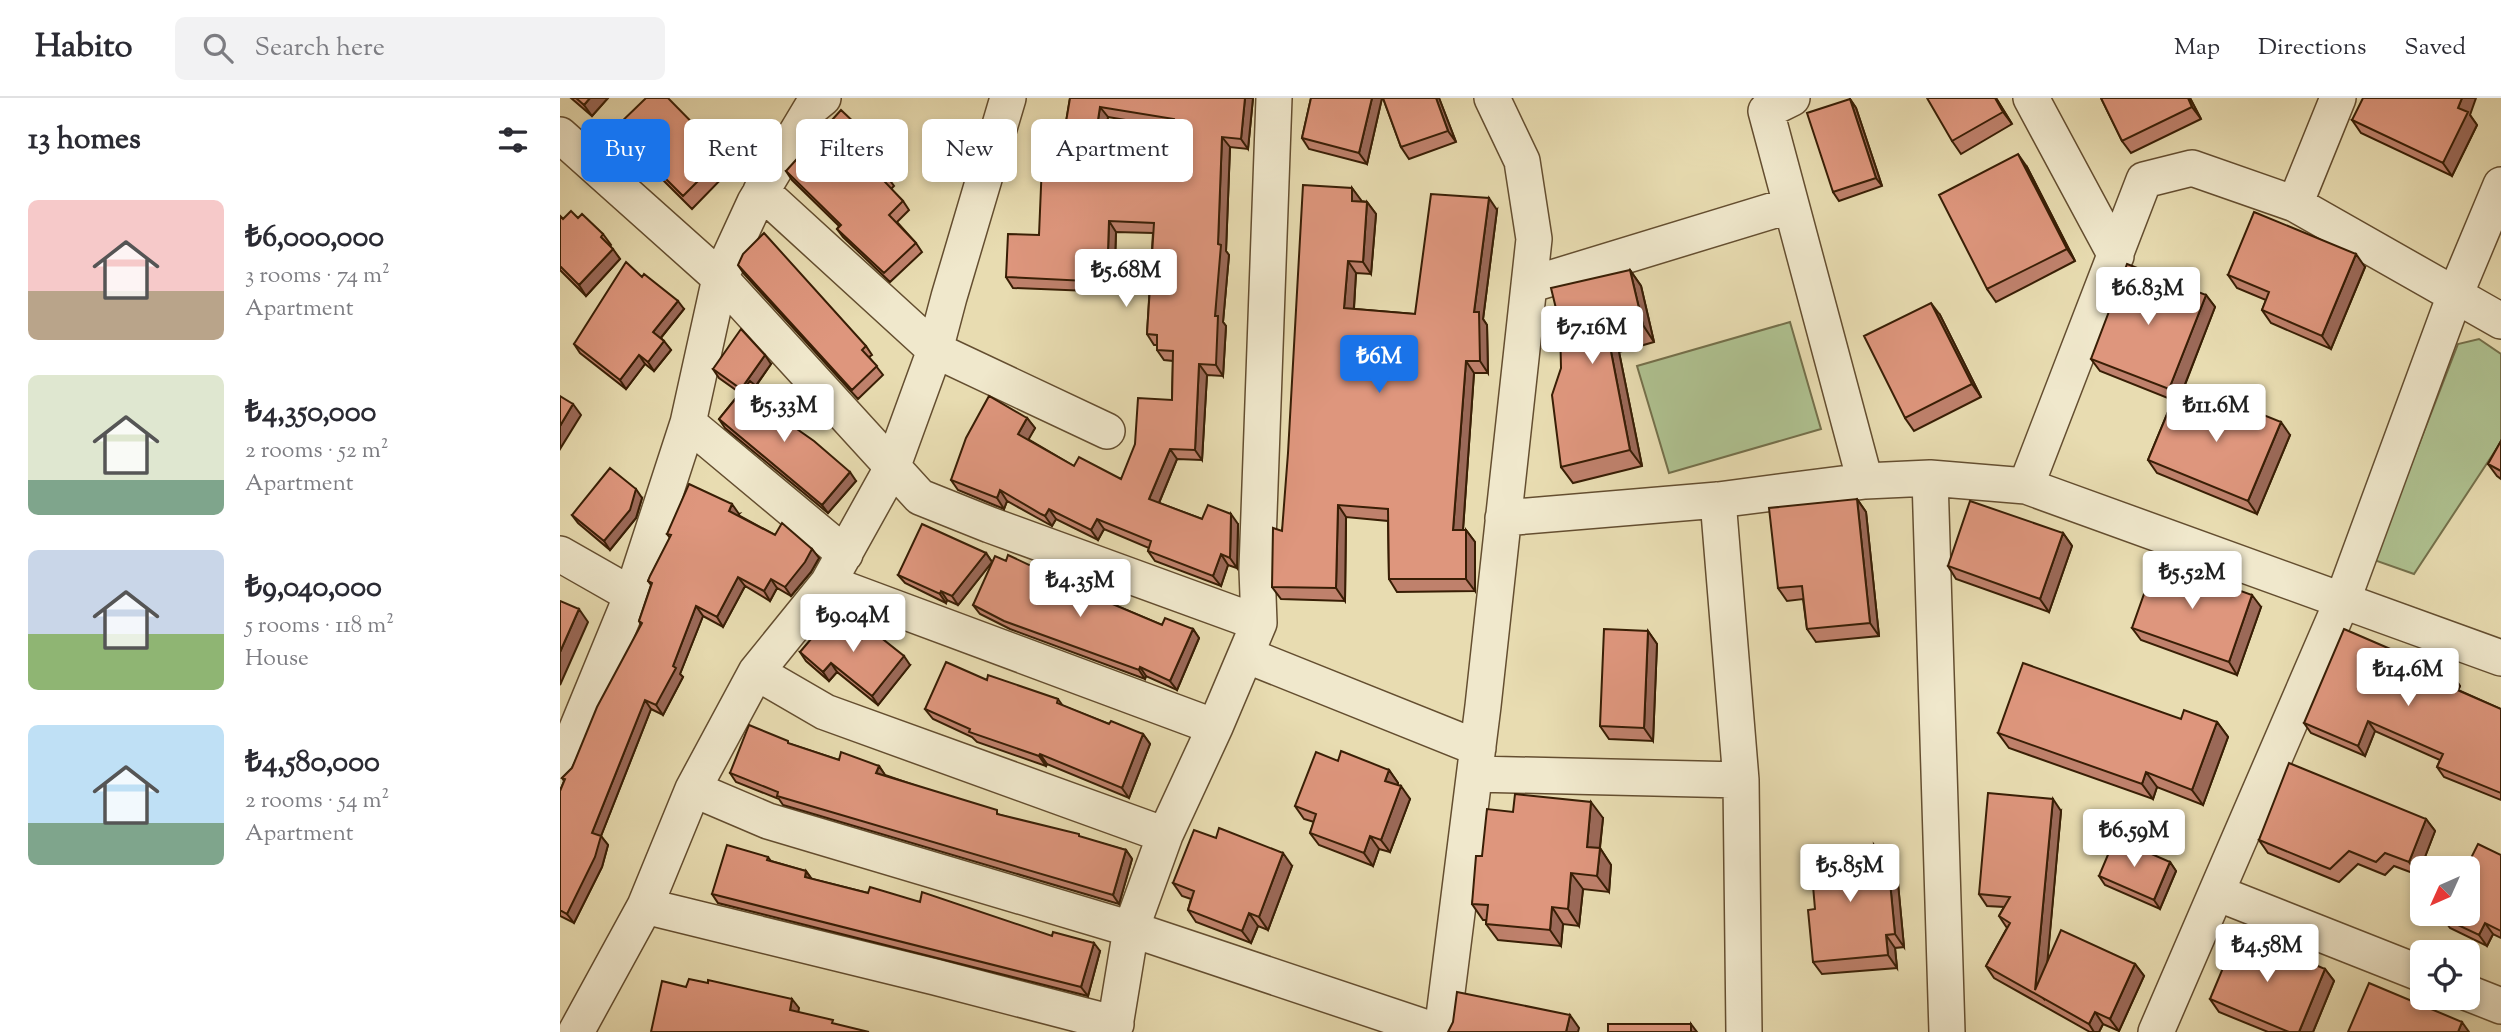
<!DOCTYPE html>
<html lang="en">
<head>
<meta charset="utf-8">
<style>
  body { margin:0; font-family:"Sorts Mill Goudy",serif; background:#f2f2f3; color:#2b2b33; height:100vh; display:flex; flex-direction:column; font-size:26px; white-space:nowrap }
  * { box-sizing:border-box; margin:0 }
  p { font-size:23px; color:#7c7c81 }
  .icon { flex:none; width:38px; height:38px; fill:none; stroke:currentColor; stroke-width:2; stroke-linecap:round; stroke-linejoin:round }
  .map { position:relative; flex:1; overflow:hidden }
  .details { display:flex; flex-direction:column; background:#fff; width:560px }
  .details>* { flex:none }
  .banner { position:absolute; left:21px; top:21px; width:665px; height:63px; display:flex; gap:14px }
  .needle { width:46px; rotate:225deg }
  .fabs { position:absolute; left:1850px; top:758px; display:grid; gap:14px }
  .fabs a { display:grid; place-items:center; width:70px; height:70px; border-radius:10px; background:#fff; box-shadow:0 4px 10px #0003; font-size:35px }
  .price { position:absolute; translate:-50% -60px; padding:0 16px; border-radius:7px; background:#fff; color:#222; font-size:23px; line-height:46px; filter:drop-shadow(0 2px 4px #0008) }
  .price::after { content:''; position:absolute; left:50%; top:42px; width:21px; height:16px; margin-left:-10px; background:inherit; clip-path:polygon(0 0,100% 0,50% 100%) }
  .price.on { background:#1a73e8; color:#fff }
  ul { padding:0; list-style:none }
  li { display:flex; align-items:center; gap:21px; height:175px; padding:0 28px }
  li span { display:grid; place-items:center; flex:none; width:196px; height:140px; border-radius:10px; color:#555 }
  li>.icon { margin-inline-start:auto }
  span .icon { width:84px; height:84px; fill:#fffc; stroke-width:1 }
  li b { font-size:30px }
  h2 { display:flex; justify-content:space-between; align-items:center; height:84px; padding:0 28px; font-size:30px }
  .tag { padding:0 24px; border-radius:10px; background:#fff; box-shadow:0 4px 10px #0003; font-size:24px; line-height:63px }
  .tag.on { background:#1a73e8; color:#fff }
  header { display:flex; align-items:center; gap:42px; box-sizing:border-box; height:98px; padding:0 35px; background:#fff; border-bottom:2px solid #e1e1e2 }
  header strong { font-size:33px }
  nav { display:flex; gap:38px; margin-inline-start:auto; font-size:24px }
  .search { width:490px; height:63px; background:#f2f2f3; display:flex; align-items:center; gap:18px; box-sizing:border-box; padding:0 24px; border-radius:10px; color:#7c7c81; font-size:26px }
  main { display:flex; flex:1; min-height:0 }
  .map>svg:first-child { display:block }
  .green { fill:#afc291; stroke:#74704b; stroke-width:2 }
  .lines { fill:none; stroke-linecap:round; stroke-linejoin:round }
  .minor-casing { stroke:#644e30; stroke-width:38 }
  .minor { stroke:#f0e8cc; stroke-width:35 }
  .wall { fill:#bf816c; stroke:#381e05; stroke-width:2; fill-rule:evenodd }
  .shaded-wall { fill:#9b6958; stroke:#381e05; stroke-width:2 }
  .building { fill:#de967d; stroke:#381e05; stroke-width:2; fill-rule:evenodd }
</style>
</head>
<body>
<header>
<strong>Habito</strong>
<div class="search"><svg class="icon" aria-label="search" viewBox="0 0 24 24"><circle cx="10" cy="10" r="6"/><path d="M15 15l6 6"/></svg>Search here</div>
<nav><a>Map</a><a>Directions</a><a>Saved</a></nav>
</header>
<main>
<section class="details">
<h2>13 homes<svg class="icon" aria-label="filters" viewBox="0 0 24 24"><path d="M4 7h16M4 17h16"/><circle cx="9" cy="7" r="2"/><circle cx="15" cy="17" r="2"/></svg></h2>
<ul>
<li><span style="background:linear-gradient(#f6c9c9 65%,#b9a48a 0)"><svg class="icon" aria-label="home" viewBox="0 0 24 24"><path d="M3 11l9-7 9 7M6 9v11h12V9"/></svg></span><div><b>₺6,000,000</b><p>3 rooms · 74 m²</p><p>Apartment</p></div></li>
<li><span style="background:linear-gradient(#dfe7d0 75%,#7fa58c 0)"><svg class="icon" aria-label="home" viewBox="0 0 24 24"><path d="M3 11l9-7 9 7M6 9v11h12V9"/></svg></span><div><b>₺4,350,000</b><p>2 rooms · 52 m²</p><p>Apartment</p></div></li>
<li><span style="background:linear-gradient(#c9d6e8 60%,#8fb573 0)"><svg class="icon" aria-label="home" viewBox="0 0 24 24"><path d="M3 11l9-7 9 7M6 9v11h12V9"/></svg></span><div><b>₺9,040,000</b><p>5 rooms · 118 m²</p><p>House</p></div></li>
<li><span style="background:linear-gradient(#bfe0f5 70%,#7fa58c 0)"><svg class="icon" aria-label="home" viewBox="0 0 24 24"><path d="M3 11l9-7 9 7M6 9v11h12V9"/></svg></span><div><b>₺4,580,000</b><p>2 rooms · 54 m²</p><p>Apartment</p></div></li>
</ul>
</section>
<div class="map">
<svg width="1941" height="934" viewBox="0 0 1941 934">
  <rect width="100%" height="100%" fill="#e8dcb1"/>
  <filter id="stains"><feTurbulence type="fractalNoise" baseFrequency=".00286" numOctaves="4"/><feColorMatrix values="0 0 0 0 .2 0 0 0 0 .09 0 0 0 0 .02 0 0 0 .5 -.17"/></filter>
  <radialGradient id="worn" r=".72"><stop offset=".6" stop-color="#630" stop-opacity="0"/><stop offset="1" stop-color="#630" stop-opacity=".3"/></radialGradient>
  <path class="green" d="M1230 224 1261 331 1109 375 1077 268Z
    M1919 241 1941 256V344L1854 476 1814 462 1898 246Z"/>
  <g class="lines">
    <defs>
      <path id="minor" d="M1232 0 1206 13 1305 383
        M1471 0 1556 158
        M0 37 160 180 360 399 430 427 699 525
        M201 93 375 252 547 333
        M1735 106 1778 0
        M969 187 1231 107
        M128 325 285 456
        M1370 380 1387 934
        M1466 388 1584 82 1632 70 1735 106 1941 223
        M1158 402 1181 682 1184 934
        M943 420 1158 402 1305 383 1370 380 1466 388 1941 560
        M0 456 72 497
        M268 485 655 629
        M686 557 918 650
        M196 574 265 614 605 737
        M0 672 72 497 128 325 160 180 195 104 252 9 263 0
        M915 676 1181 682
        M133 691 208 723 571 831 879 934
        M1657 795 1862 876
        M85 808 375 879 556 926
        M1908 895 1941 908
        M16 934 85 808 133 691 196 574 268 485 332 370 375 252 389 199 448 0
        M554 934 571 831 605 737 655 629 699 525 697 471 714 0
        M882 934 923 608 974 141 962 63 932 0
        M1596 934 1783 501 1895 197 1941 87"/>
    </defs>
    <use href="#minor" class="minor-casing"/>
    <use href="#minor" class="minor"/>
  </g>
  <path class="wall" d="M11 0H48L32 18Z
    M510 0H693L688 51 670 49 666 153 669 157 663 224 666 228 663 278 647 277 642 362 617 361 599 405 642 421 678 426 677 470 668 467 661 488 595 463 588 453 589 450 544 431 538 442 496 421 492 428 447 403 444 411 398 392 391 382 467 320 475 330 468 341 514 368 561 381 612 302 613 263 604 262 597 252V247H594L587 236 593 135 556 134 554 194 453 190 446 179 479 137 499 66ZM548 19 613 30 608 70 540 68Z
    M751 0H822L807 66 749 51 742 40Z
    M823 0H879L896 44 849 61 841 49Z
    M1436 0 1452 26 1401 56 1392 43Z
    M1541 0H1630L1641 21 1571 55 1562 43Z
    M1290 1 1296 10 1322 88 1279 103 1273 94Z
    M1910 17 1917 27 1892 78 1801 35 1792 22Z
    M55 30 164 57 173 69 132 111 64 43Z
    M319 48 325 56 315 67 328 80 334 88 331 91 343 103 349 112 337 124 356 145 362 154 330 184 283 139 277 131 279 128 232 82 226 73Z
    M1467 69 1515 163 1436 204 1427 191Z
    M792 90 801 103 807 104 816 116 811 176 796 175 794 211 855 216 937 112 923 221 927 227 928 275H914L903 432H906L915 444V493L837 494 829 481 828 423 786 419 785 503 721 501 712 489 722 433Z
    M0 118 3 121 18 120 43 136 51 147 50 148 60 161 26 198 0 172Z
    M178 167 306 248 312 257 309 259 323 277 298 301 184 176Z
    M1805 169 1771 251 1711 225 1702 212 1706 202 1677 190 1668 177Z
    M1070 172 1081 188 1094 244 1059 254 1082 368 1013 385 1001 369Z
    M82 179 124 211 101 240 111 252 94 273 85 266 66 291 20 255 14 246Z
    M1646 197 1655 209 1620 300 1654 313 1730 337 1697 416 1597 375 1588 362 1613 302 1540 273 1531 261Z
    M1380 217 1421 299 1354 333 1345 320Z
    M211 266 196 288 223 310 229 318 225 323 296 383 268 415 165 330 159 321 180 295 159 280 153 271Z
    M1941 343V381L1937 378 1928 366Z
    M82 400 76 420 50 452 18 425 12 417Z
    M1297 401 1306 414 1319 538 1256 544 1247 531 1243 501 1227 503 1218 490Z
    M179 416 178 417 215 437 252 451 259 460 251 474 231 498 217 490 210 503 185 488 163 529 143 518 120 576 123 579 103 617 91 611 41 738 48 747 42 769 14 825 0 818V693L4 683 2 680 12 670 81 527 79 523 91 487 88 483 110 440 107 436Z
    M1503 435 1512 448 1489 514 1396 481 1388 468Z
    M426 455 432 464 398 507 387 502 386 505 345 485 338 477Z
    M446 463 482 473 486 478 602 527 633 531 639 540 617 592 586 578 585 581 450 531 420 516 413 507Z
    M1701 509 1677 577 1581 542 1572 530Z
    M1088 533 1097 546 1093 643 1049 641 1040 628Z
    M240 554 350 567 318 607 277 574 269 583 246 563Z
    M1893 578 1900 588 1898 592 1941 611V702L1884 679 1877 669 1880 662 1815 633 1805 658 1751 635 1744 625Z
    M427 582 498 601 503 608 549 626 583 636 590 646 569 700 487 666 486 668 417 644 412 639 373 621 365 611Z
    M1621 621 1657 624 1668 639 1643 707 1597 689 1593 701 1449 650 1438 635Z
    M230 646 279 662 319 668 325 677 440 717 566 752 572 761 559 806 223 707 219 701 176 684 170 675Z
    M778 663 829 672 838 685 837 687 850 701 830 754 819 751 813 768 759 747 750 735 754 724 744 721 735 708Z
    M1501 713 1487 865 1575 866 1584 878 1559 933 1543 926 1539 934H1530L1434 880 1426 868 1447 830 1439 818 1444 809 1427 808 1419 796Z
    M953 714 1043 720 1040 750 1051 767 1049 794 1023 791 1019 828 1003 826 1001 848 938 842 926 826V822H923L912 806 922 758Z
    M1866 721 1875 733 1858 777 1834 768 1825 777 1798 766 1779 784 1708 755 1699 742Z
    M1941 757V840L1933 836 1927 848 1890 830 1883 820Z
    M208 759 211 763 246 773 252 781 308 795 360 804 540 853 528 898 158 805 152 796Z
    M1323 760V763L1337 775 1344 849 1335 850 1337 870 1262 876 1253 864 1255 811Z
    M1610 764 1616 773 1600 811 1545 787 1539 778Z
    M732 768 708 832 698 828 691 845 636 824 628 812 631 801 622 798 613 785Z
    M1765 871 1774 883 1753 934H1708L1659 914 1650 901Z"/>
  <path class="shaded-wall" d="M30 0H48L32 18 24 7Z
    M685 0H693L688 51 681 41Z
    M812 0H822L807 66 799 55Z
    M876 0H879L896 44 888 33Z
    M1435 0H1436L1452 26 1443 14Z
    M1628 0H1630L1641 21 1632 9Z
    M1902 0H1916L1910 17 1917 27 1892 78 1883 65 1898 10Z
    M1290 1 1296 10 1322 88 1316 80Z
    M540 9 548 19 538 78 531 68Z
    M662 39 670 49 666 153 669 157 663 224 666 228 663 278 656 267 655 218Z
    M1458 56 1467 69 1515 163 1507 151Z
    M792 90 801 102 800 115 792 103Z
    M929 100 937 112 923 221 927 227 928 275 920 263 914 214Z
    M807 104 816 116 811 176 803 164Z
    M549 123 556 134 554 194 547 184Z
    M53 151 60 161 26 198 19 187Z
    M1796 156 1805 169 1771 251 1762 238Z
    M788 163 796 175 793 223 784 210Z
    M1070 172 1081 188 1094 244 1083 227Z
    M1646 197 1655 209 1618 304 1609 291Z
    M118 203 124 211 99 242 93 234Z
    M1371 205 1380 217 1421 299 1412 286Z
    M1048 238 1059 254 1082 368 1070 352Z
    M104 243 111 252 94 273 88 264Z
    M79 257 85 266 66 291 60 282Z
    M205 257 211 266 187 300 181 291Z
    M906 263 914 275 902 445 893 432Z
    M639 266 647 277 642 362 635 352Z
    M13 306 21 317 0 351V328Z
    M223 310 229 318 223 326 217 317Z
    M467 320 475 330 466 346 458 336Z
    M1721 324 1730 337 1697 416 1688 403Z
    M610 351 617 361 596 412 589 401Z
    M290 374 296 383 268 415 262 407Z
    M76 391 82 400 76 420 50 452 44 443Z
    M440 392 447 403 444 411 437 400Z
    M1297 401 1306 414 1319 538 1310 525Z
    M172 406 179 416 176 422 169 413Z
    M778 407 786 419 785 503 776 490Z
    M489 411 496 421 492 428 485 418Z
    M671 416 678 426 677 470 670 460Z
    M537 421 544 431 538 442 531 432Z
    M906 432 915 444V493L906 481Z
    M1503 435 1512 448 1489 514 1480 501Z
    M252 451 259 460 251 474 231 498 225 489Z
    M426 455 432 464 398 507 392 498Z
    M661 456 668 467 661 488 653 478Z
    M178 479 185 488 163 529 157 519Z
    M211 481 217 490 210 503 204 493Z
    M381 493 387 502 386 505 380 496Z
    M1692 497 1701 509 1677 577 1669 564Z
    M136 508 143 518 120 576 123 579 103 617 96 607 113 568Z
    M19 511 28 524 0 587V554Z
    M633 531 639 540 617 592 610 583Z
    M1088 533 1097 546 1093 643 1084 630Z
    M344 558 350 567 318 607 312 598Z
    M271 565 277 574 269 583 263 574Z
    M580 569 586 578 585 581 579 572Z
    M1893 578 1900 588 1895 598 1888 588Z
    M85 602 91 611 41 738 48 747 42 769 14 825 7 816 32 735Z
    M1808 623 1815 633 1805 658 1798 648Z
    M1657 624 1668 639 1643 707 1632 692Z
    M583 636 590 646 569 700 562 690Z
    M480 656 487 666 486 668 479 658Z
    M319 668 325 677 322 683 316 675Z
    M829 672 838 685 834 696 825 683Z
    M1586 674 1597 689 1593 701 1582 686Z
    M841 688 850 701 830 754 821 742Z
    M1493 701 1501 713 1484 901 1475 892Z
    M1031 704 1043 720 1038 765 1027 749Z
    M1866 721 1875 733 1858 777 1849 764Z
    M810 738 819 751 813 768 804 755Z
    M1314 747 1323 760 1324 776 1315 764Z
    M1040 750 1051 767 1049 794 1037 778Z
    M566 752 572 761 559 806 553 797Z
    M723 755 732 768 708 832 699 819Z
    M1328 763 1337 775 1344 849 1335 836Z
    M1610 764 1616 773 1600 811 1594 802Z
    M246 773 252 782 245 779Z
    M1011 775 1023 791 1019 828 1008 811Z
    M992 809 1003 826 1001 848 990 832Z
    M689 815 698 828 691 845 682 833Z
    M1925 825 1933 836 1927 848 1919 837Z
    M1326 837 1335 850 1337 870 1328 857Z
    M534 845 540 853 528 898 521 889Z
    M1575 866 1584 878 1559 933 1550 921Z
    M1765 871 1774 883 1753 934H1739Z
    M232 901 239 910 237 922 230 912Z
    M1535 914 1543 926 1539 934H1534L1529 926Z
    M1010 917 1019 930 1018 934H1006Z
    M1902 924 1909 934H1898Z
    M1131 926 1137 934H1131Z"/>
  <path class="building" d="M16 0H30L24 7Z
    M86 0H108L164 57 123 98 55 30Z
    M510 0H685L681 41 662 39 658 146 661 147 655 218H658L656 267 639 266 635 352 610 351 589 401 642 421 648 407 671 416 670 460 661 456 653 478 588 453 591 443 537 421 531 432 489 411 485 418 481 416 440 392 437 400 391 382 406 340 429 298 467 320 458 336 514 368 519 359 561 381 575 346 578 300 612 302 613 253 597 252V237L587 236 594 125 549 123 547 184 446 179 448 136 479 137 482 65 499 66ZM540 9 614 21 608 70 531 68Z
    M751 0H812L799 55 742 40Z
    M823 0H876L888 33 841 49Z
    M1367 0H1435L1443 14 1392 43Z
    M1541 0H1628L1632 9 1562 43Z
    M1803 0H1902L1898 10 1908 14 1883 65 1792 22Z
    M1290 1 1316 80 1273 94 1247 15Z
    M281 12 319 48 307 59 328 80 324 83 343 103 329 117 356 145 324 175 277 131 281 127 226 73Z
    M1458 56 1507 151 1427 191 1379 97Z
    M743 87 792 90V103L807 104 803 164 788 163 784 210 855 216 871 96 929 100 914 214H919L920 263H906L893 432H906V481H829L828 411 778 407 776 490 712 489 713 430 722 433 728 355Z
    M11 113 18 120 22 116 43 136 41 139 53 151 19 187 0 168V118L3 121Z
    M1694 114 1796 156 1762 238 1702 212 1709 194 1668 177Z
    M204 135 306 248 302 252 317 268 292 292 178 167 183 156Z
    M66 164 82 179 84 176 118 203 93 234 104 243 88 264 79 257 60 282 14 246Z
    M1567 166 1646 197 1609 291 1531 261Z
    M1070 172 1083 227 1048 238 1070 352 1001 369 992 297 1001 270 1000 227 991 190Z
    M1371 205 1412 286 1345 320 1304 238Z
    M181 231 205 257 181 291 153 271Z
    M190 283 223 310 217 317 254 343 290 374 262 407 159 321Z
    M1615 297 1654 313 1659 299 1721 324 1688 403 1588 362Z
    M0 298 13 306 0 328Z
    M1941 343V373L1928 366Z
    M50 370 76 391 70 412 44 443 12 417Z
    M129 386 172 406 169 413 215 437 222 425 252 451 245 464 225 489 211 481 204 493 178 479 157 519 136 508 113 568 116 570 96 607 85 602 32 735 41 738 35 759 7 816 0 812V693L5 681 2 680 12 670 37 609 82 525 79 523 92 485 88 483 90 478 111 437 107 436Z
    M1297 401 1310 525 1247 531 1242 488 1218 490 1209 410Z
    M1410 403 1503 435 1480 501 1388 468Z
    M362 426 426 455 392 498 381 493 380 496 338 477Z
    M448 457 482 473 481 476 602 527 605 520 633 531 610 583 580 569 579 572 444 523 413 507 435 458 446 463Z
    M1596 462 1692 497 1669 564 1572 530Z
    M0 503 19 511 0 554Z
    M273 515 302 541 310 531 344 558 312 598 271 565 263 574 240 554Z
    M1044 531 1088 533 1084 630 1040 628Z
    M1784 531 1893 578 1888 588 1941 611V695L1877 669 1883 656 1808 623 1798 648 1744 625Z
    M386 564 427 582 428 577 498 601 497 605 549 626 551 623 583 636 562 690 480 656 479 658 409 634 410 631 365 611Z
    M1463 565 1621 621 1624 612 1657 624 1632 692 1586 674 1582 686 1438 635Z
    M189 627 228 643V645L279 662 281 654 319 668 316 675 437 712V716L519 736V738L566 752 553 797 217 698 218 694 170 675Z
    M781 653 829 672 825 683 841 688 821 742 810 738 804 755 750 735 756 716 735 708 756 654 778 663Z
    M1729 665 1866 721 1849 764 1825 755 1816 764 1789 753 1770 771 1699 742Z
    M1428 695 1493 701 1475 892 1501 832 1575 866 1550 921 1535 914 1529 926 1426 868 1450 825 1439 818 1450 799 1419 796Z
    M955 696 1031 704 1027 749 1040 750 1037 778 1011 775 1008 811 992 809 990 832 926 826 928 807 912 806 916 758H922L927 711 953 714Z
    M659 730 723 755 699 819 689 815 682 833 628 812 634 793 613 785 634 732 656 740Z
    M1555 740 1610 764 1594 802 1539 778Z
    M1918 746 1941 757V833L1925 825 1919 837 1883 820 1884 816H1908V770H1906Z
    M167 747 208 759 207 762 246 773 245 779 308 795 310 789 360 804 362 794 492 838 493 834 534 845 521 889 152 796Z
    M1314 747 1315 764 1328 763 1335 836 1326 837 1328 857 1253 864 1248 812 1255 811 1250 753Z
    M1678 834 1765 871 1739 934H1729L1650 901Z
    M129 881 148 885V882L232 901 230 912 273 922 272 925 309 934H91L102 883 126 889Z
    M1809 885 1902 924 1898 934H1788Z
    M897 894 1010 917 1006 934H888L893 924Z
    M1048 926H1131V934H1048Z"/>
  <rect width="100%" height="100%" filter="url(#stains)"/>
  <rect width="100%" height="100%" fill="url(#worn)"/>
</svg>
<div class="fabs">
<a><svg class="needle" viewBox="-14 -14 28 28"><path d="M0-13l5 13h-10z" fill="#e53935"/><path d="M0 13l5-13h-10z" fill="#7c7c81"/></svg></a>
<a><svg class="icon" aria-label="locate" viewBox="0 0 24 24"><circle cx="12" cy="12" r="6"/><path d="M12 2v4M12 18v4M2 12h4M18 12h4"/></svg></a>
</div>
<b class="price" style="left:566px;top:211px">₺5.68M</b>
<b class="price" style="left:1588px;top:229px">₺6.83M</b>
<b class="price" style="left:1032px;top:268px">₺7.16M</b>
<b class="price on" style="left:819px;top:297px">₺6M</b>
<b class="price" style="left:224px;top:346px">₺5.33M</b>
<b class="price" style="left:1656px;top:346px">₺11.6M</b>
<b class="price" style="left:1632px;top:513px">₺5.52M</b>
<b class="price" style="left:520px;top:521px">₺4.35M</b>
<b class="price" style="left:293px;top:556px">₺9.04M</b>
<b class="price" style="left:1848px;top:610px">₺14.6M</b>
<b class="price" style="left:1574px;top:771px">₺6.59M</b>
<b class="price" style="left:1290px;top:806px">₺5.85M</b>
<b class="price" style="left:1707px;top:886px">₺4.58M</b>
<div class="banner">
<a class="tag on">Buy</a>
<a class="tag">Rent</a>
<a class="tag">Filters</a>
<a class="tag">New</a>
<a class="tag">Apartment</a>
</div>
</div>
</main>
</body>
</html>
